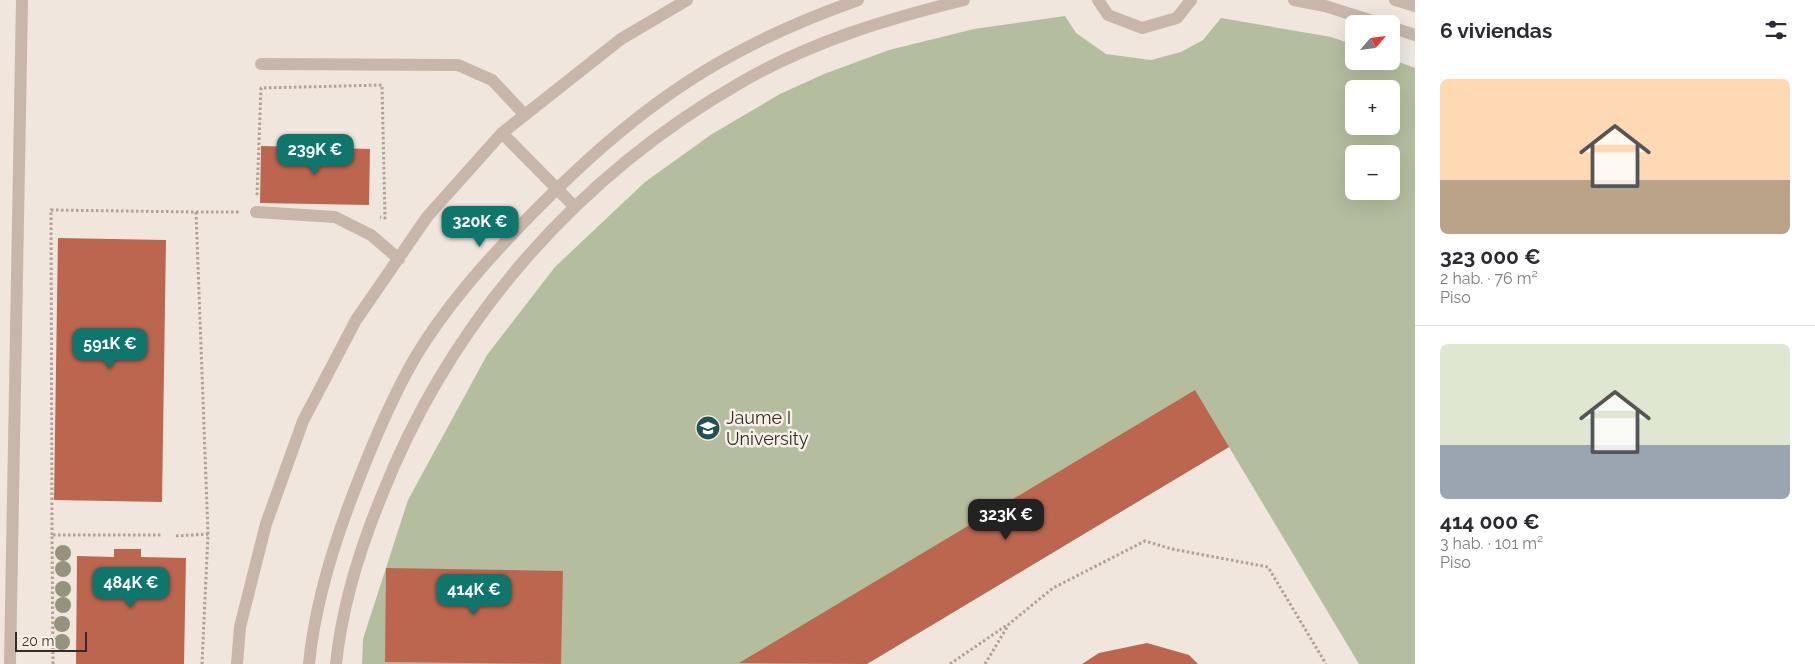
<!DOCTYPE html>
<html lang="es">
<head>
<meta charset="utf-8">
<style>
  body { margin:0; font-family:Raleway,sans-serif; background:#f7f7f7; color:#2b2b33; height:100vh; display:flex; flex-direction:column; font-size:19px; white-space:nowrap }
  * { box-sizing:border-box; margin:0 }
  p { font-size:16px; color:#7c7c81 }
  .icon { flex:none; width:28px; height:28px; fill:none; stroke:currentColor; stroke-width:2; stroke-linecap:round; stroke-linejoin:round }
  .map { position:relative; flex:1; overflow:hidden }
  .drawer { display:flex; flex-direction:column; background:#fff; width:400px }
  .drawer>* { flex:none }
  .needle { width:32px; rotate:62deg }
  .tools { position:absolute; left:1345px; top:15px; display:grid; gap:10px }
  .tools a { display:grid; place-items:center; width:55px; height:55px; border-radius:8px; background:#fff; box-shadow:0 5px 20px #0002; font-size:25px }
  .scale { position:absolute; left:15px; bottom:12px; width:72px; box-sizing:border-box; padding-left:5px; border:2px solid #352c29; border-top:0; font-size:14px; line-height:18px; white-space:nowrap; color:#352c29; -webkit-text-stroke:4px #f8f0e8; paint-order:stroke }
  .price { position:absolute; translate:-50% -42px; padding:0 11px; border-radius:10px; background:#0f766e; color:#fff; font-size:16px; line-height:32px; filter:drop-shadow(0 1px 2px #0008) }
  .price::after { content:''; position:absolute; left:50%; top:30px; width:15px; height:11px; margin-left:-8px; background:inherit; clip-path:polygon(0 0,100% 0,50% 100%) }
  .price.on { background:#222; color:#fff }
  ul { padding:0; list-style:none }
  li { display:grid; align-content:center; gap:10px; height:265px; padding:0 25px }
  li+li { border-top:1px solid #e1e1e2 }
  li span { display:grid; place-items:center; height:155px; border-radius:8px; color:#555 }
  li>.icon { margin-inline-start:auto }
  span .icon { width:90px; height:90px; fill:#fffc; stroke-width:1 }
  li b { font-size:21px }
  h2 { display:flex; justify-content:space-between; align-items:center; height:60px; padding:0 25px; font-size:21px }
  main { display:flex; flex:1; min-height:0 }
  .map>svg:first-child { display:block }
  .green { fill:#b4be9e; fill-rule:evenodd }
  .building { fill:#bc654f }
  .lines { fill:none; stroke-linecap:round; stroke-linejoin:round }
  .path { stroke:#b3a094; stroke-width:3; stroke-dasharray:2.5 2.5; stroke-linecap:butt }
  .minor { stroke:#c7b6a9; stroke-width:12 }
  .tree { fill:#92947d }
  .labels { text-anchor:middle; stroke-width:5; stroke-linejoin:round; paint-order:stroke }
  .poi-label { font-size:18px; fill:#352c29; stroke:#f8f0e8; text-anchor:start }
</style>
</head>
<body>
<main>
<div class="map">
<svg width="1415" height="664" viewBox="0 0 1415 664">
  <rect width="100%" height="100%" fill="#f0e6dd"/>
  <path class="green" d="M1065 16 1076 33 1106 54 1151 60 1181 52 1203 40 1221 18 1331 37 1354 45V61H1391V59L1415 68V664H1359L1229 447 867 664H362L363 639 408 500 487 355 555 267 645 182 712 134 780 94 824 74 889 50 974 29ZM1354 89H1391V126H1354ZM1354 154H1391V191H1354Z"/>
  <path class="building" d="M261 146 370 149 369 205 260 203Z
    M58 238 166 240 162 502 54 500Z
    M1195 390 1229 447 867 664 739 663Z
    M114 549H141V557L186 558 184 664H76L77 556 114 557Z
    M386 568 563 571 561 664 385 662Z
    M1147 643 1189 655 1198 664H1082L1099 653Z"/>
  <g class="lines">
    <path class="path" d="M257 195 261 88 382 85 385 218 380 217
      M196 212H240
      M52 535 51 210 196 212 208 534
      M176 536 208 534 202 664
      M53 664 52 535H162
      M950 664 1007 625
      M985 664 1009 624 1053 588 1145 541 1172 549 1268 567 1326 664"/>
    <path class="minor" d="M1098 0 1108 15 1142 28 1177 18 1191 0
      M1294 0 1325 6 1382 24
      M1395 0 1415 6
      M1391 27 1415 35
      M261 64 458 65 492 80 525 115
      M502 133 574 206
      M256 212 335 217 371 235 399 259
      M10 664 22 0
      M237 664 240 627 266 524 303 421 356 320 427 217 502 133 621 39 687 0
      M309 664C315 602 334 542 357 484 374 440 392 397 416 356 445 308 482 266 521 225 583 161 650 100 729 57 770 34 813 16 858 0
      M336 664C342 606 360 548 382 495 451 320 578 176 740 83 810 42 887 19 964 0"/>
  </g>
  <g class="tree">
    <circle cx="63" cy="553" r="8"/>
    <circle cx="63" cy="569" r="8"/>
    <circle cx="63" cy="589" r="8"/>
    <circle cx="63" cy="605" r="8"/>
    <circle cx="62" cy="624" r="8"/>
    <circle cx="62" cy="642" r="8"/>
  </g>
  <defs>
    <symbol id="university-disc" viewBox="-11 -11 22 22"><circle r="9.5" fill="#225153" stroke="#f8f0e8"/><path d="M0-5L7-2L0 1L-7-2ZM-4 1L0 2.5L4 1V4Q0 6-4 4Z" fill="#fff"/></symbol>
  </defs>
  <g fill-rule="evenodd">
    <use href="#university-disc" x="694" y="414" width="28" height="28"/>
  </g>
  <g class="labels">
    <g class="poi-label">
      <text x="726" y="424">Jaume I<tspan x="726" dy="21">University</tspan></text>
    </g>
  </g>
</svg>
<div class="tools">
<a><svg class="needle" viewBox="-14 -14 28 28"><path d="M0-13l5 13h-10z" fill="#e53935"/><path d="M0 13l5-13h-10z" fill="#7c7c81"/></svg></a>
<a>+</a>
<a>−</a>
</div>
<div class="scale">20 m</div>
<b class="price" style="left:315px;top:176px">239K €</b>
<b class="price" style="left:480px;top:248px">320K €</b>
<b class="price" style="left:110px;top:370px">591K €</b>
<b class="price on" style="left:1006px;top:541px">323K €</b>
<b class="price" style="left:131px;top:609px">484K €</b>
<b class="price" style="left:474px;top:616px">414K €</b>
</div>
<section class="drawer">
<h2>6 viviendas<svg class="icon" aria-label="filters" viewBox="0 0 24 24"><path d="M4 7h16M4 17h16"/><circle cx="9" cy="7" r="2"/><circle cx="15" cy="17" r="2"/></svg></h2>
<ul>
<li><span style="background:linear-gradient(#ffd9b3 65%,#b9a48a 0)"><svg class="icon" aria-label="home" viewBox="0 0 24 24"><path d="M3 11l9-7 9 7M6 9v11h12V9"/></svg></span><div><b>323 000 €</b><p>2 hab. · 76 m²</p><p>Piso</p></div></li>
<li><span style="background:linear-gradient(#dfe7d0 65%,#9aa5b1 0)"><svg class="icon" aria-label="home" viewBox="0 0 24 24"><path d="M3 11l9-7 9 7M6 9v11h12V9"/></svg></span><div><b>414 000 €</b><p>3 hab. · 101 m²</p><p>Piso</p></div></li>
</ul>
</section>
</main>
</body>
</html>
